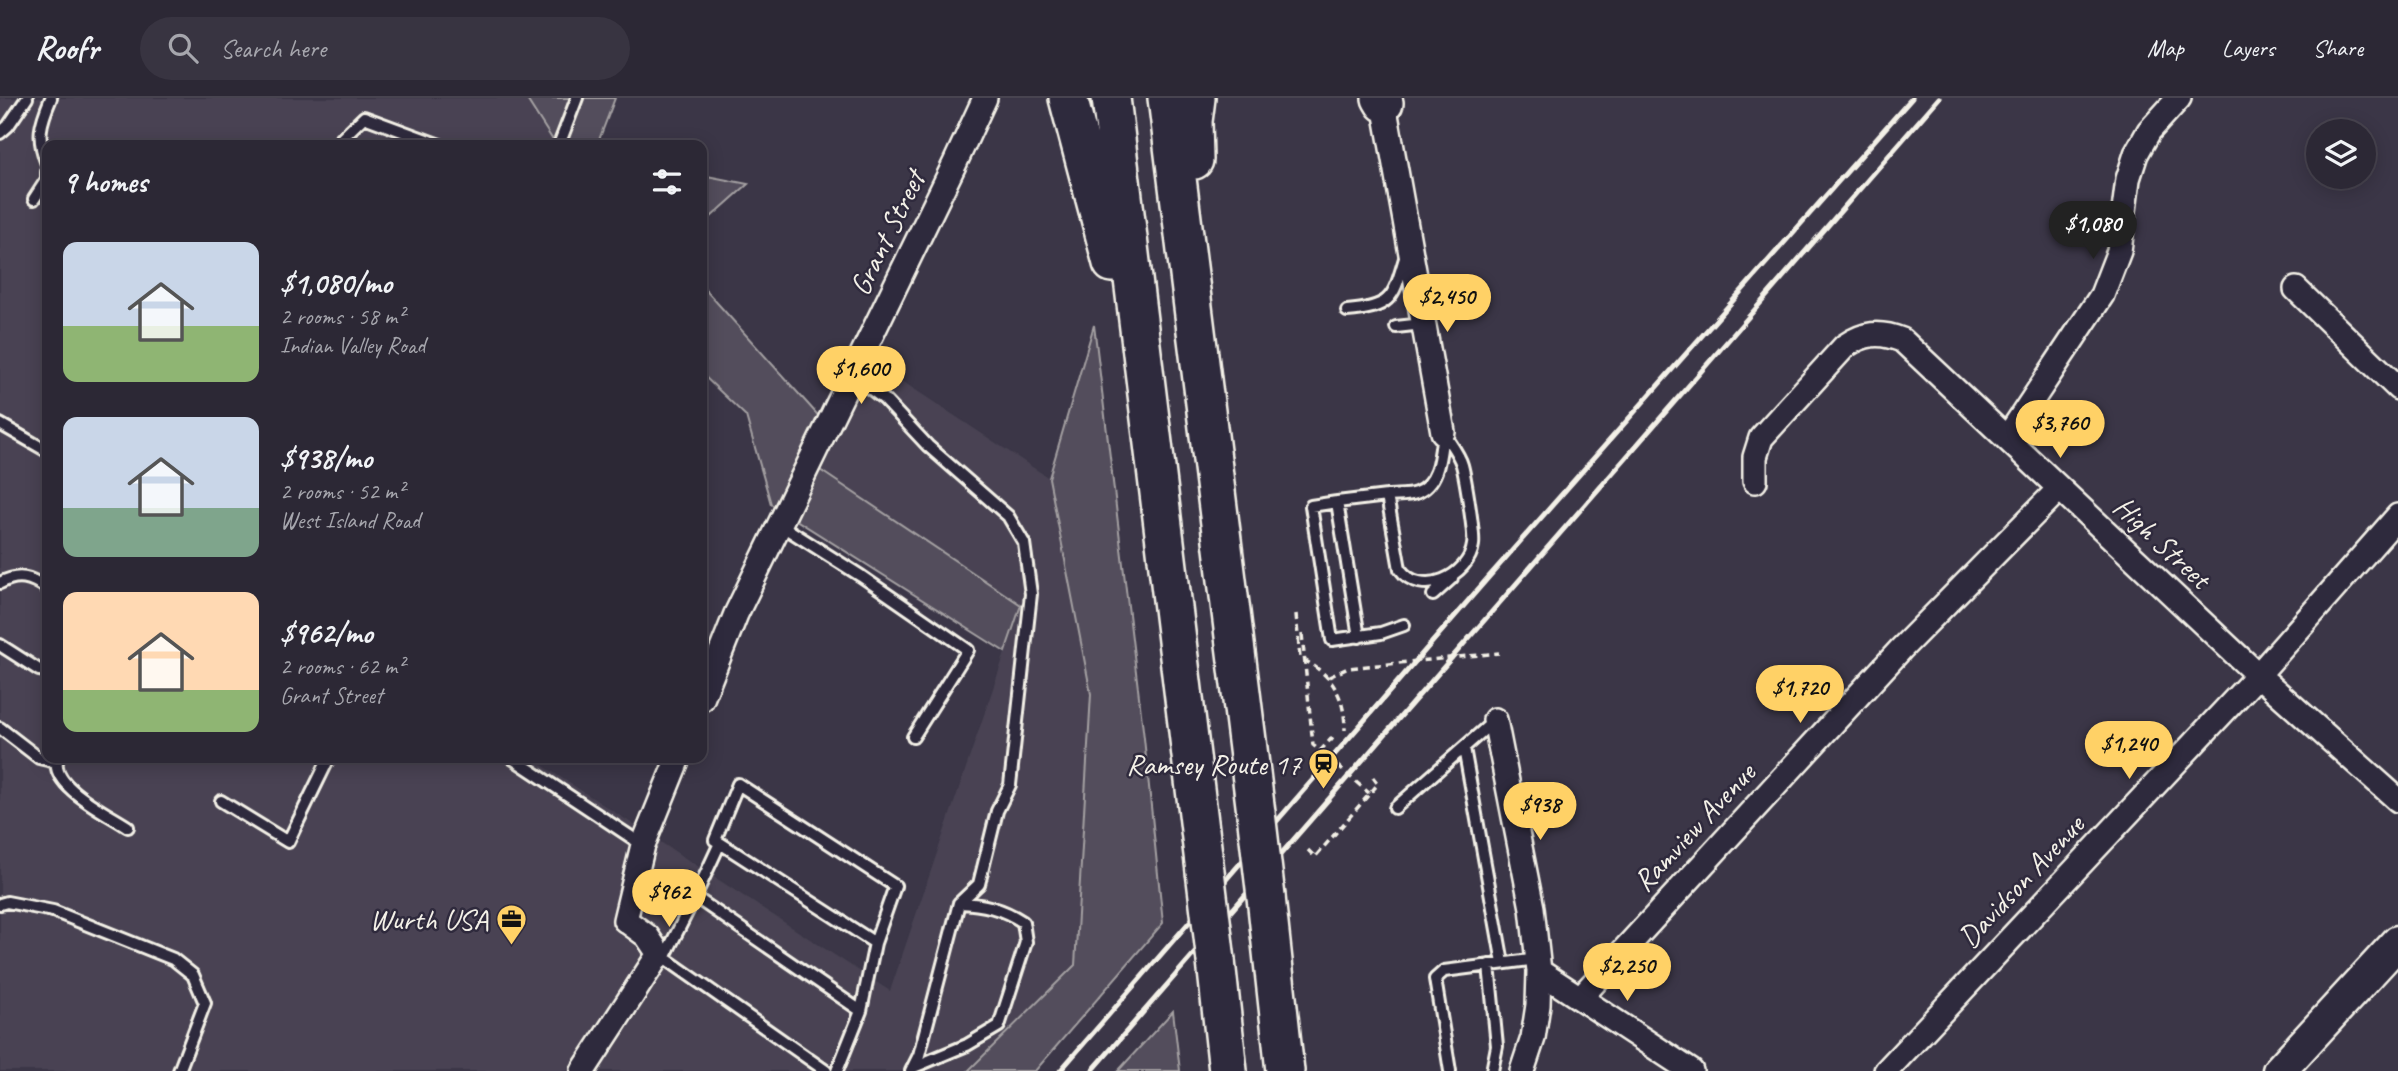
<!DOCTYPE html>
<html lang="en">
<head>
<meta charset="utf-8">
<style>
  body { margin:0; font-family:Caveat,sans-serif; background:#383441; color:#f1f3f6; height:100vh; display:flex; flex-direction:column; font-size:26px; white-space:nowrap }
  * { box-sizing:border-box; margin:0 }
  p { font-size:23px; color:#a6a6ad }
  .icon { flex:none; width:38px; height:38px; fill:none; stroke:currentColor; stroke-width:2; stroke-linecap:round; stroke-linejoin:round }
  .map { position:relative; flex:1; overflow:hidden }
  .details { position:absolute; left:42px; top:42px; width:665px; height:623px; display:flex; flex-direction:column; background:#2c2835; border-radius:14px; box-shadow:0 4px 18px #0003,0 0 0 2px #484450 }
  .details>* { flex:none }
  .tools { position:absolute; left:2306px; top:21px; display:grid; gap:14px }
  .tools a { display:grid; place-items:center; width:70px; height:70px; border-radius:50%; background:#2c2835; box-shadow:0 4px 18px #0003,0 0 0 2px #484450; font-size:35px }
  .price { position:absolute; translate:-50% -60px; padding:0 16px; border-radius:24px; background:#ffd166; color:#111; font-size:23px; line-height:46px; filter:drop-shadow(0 2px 4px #0008) }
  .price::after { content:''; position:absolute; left:50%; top:42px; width:21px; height:16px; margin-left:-10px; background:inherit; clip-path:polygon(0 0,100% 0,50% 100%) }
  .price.on { background:#222; color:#fff }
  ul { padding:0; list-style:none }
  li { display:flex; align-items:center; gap:21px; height:175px; padding:0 21px }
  li span { display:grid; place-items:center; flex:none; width:196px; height:140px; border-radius:14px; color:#555 }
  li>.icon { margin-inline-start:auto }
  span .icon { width:84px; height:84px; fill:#fffc; stroke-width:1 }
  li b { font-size:30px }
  h2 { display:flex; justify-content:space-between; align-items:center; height:84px; padding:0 21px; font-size:30px }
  header { display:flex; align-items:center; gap:42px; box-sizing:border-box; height:98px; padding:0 35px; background:#2c2835; border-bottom:2px solid #484450 }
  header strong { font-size:33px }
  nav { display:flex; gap:38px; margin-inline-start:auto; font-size:24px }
  .search { width:490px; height:63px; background:#383441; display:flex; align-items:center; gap:18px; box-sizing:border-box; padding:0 24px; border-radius:38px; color:#a6a6ad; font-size:26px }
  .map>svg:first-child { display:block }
  .built { fill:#484352 }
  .green { fill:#534e5c; stroke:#a4a0a2; stroke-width:2 }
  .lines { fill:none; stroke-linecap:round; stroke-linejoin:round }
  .service-casing { stroke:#f4f1e8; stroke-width:16 }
  .minor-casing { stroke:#f4f1e8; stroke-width:28 }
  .secondary-casing { stroke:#f4f1e8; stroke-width:37 }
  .trunk-casing { stroke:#f4f1e8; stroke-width:42 }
  .path { stroke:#f4f1e8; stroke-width:3.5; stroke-dasharray:7 5; stroke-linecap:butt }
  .service { stroke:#2f2a3d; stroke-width:10 }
  .minor { stroke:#2f2a3d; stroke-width:23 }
  .secondary { stroke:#2f2a3d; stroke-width:32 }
  .trunk { stroke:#2f2a3d; stroke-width:37 }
  .rail { stroke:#f4f1e8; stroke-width:5 }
  .trunk-bridge-casing { stroke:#f4f1e8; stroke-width:42; stroke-linecap:butt }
  .path-bridge { stroke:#f4f1e8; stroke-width:3.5; stroke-dasharray:7 5; stroke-linecap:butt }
  .trunk-bridge { stroke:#2f2a3d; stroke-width:37 }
  .labels { text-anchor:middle; stroke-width:5; stroke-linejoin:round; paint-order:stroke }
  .street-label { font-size:30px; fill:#f4f1e8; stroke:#2f2a3d }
  .poi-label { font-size:30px; fill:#f4f1e8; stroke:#2f2a3d; text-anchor:end }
</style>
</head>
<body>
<header>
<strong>Roofr</strong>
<div class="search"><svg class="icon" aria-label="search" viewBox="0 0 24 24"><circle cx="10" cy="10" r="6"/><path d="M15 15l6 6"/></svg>Search here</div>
<nav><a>Map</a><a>Layers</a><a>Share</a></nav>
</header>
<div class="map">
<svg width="2398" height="973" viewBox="0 0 2398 973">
  <rect width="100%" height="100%" fill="#3b3647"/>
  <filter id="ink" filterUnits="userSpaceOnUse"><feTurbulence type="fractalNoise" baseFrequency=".0143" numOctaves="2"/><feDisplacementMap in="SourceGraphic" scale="14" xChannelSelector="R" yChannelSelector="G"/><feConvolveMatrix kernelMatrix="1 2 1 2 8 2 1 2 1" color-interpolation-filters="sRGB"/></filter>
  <g filter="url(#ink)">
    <path class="built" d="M0 0H526L556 47H47V660H531L890 893 1021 508 814 368 873 264 1049 380 1091 596 1075 867 968 973H0Z"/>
    <path class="green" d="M526 0H615L597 47H556Z
      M702 77 748 86 702 127Z
      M702 188 833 334 814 368 1021 507 1005 554 771 406 746 318 702 276Z
      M1094 227 1144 640 1163 825 1035 973H968L1075 867 1091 596 1049 380Z
      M1173 913 1180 973H1118Z"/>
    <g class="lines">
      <defs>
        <path id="service" d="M0 35 8 28 27 0
          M335 47 364 19 440 47
          M559 47 577 0
          M47 66C36 39 40 26 51 0
          M34 101 47 81V74
          M1347 213C1394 209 1393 199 1406 157
          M1396 229 1423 226
          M852 277 884 301 928 348 1008 418 1024 445 1031 496 1010 687 997 713 979 786 959 805 919 957 911 973
          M0 326 47 353
          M1443 334C1449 344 1459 356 1462 367 1465 378 1475 437 1473 447 1469 478 1421 501 1400 471L1387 398C1396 397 1408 398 1416 395 1440 386 1440 356 1443 334Z
          M1337 404 1311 408 1332 542 1381 535 1404 527
          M779 426 861 478 968 552 913 639
          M0 485C19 475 30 479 47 490
          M1433 497 1452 480
          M1359 539 1337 404 1387 398
          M0 547 39 572 47 573
          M0 630 39 660 56 664
          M1464 650 1503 865
          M58 660C47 687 109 716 128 729
          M512 660 643 747
          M221 703 288 744 329 660
          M1395 710 1495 622
          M720 745 715 742 738 686 895 788 875 845
          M695 799 720 745 875 845 861 913
          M0 806 7 804 53 813 173 861 193 877 205 905 179 973
          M659 856 826 973
          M664 860 695 799 861 913 837 973
          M1489 867 1497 948 1492 973
          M914 969 967 947 999 928 1026 844 1023 824C1002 810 983 806 959 805
          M1450 973 1435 881 1444 873 1538 861"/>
        <path id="minor" d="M1383 0 1443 334
          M2296 191 2398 290
          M2007 340 2102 197 2119 153 2128 81 2136 56 2149 33 2179 0
          M1755 383V359L1761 340 1845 248C1864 235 1879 233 1902 242L2258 577 2398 702
          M702 601 736 516 955 65 985 0
          M1495 622 1532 810 1539 873 1538 907 1533 940 1522 973
          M1539 873 1691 973
          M1580 900 1901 551 2059 391
          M583 973 659 856 647 838 625 822 643 747 678 660
          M1886 973 2258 577 2398 418"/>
        <path id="secondary" d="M2279 973 2398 844"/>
        <path id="trunk" d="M1068 0 1112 165
          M1111 0 1205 773
          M1167 0 1256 715
          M1381 0 1384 5
          M1194 62 1193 23 1196 0
          M1266 799 1285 973
          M1216 863 1228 973"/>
      </defs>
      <use href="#service" class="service-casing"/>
      <use href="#minor" class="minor-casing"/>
      <use href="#secondary" class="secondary-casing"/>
      <use href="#trunk" class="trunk-casing"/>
      <path class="path" d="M1296 516 1300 560C1331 575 1345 597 1345 632
        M1329 579 1348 570 1499 555
        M1320 653 1331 641 1335 644
        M1308 752 1315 759 1378 686 1372 678"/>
      <use href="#service" class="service"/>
      <use href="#minor" class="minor"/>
      <use href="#secondary" class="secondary"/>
      <use href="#trunk" class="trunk"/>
      <path class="rail" d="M1060 973 1487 481 1912 0
        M1092 973 1939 0"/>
      <defs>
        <path id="trunk-bridge" d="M1256 715 1266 799
          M1205 773 1216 863"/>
      </defs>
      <use href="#trunk-bridge" class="trunk-bridge-casing"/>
      <path class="path-bridge" d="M1302 536 1313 647 1369 695"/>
      <use href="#trunk-bridge" class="trunk-bridge"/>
    </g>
  </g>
  <defs>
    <symbol id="station-pin" viewBox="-11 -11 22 30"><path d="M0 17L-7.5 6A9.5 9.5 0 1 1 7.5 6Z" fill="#ffd166" stroke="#2f2a3d"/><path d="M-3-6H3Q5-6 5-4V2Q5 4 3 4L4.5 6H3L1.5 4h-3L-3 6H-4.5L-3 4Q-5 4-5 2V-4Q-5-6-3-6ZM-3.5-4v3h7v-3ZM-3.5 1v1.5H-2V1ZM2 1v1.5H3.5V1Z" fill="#111"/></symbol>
    <symbol id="office-pin" viewBox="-11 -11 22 30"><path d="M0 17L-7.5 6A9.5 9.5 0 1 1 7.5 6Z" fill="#ffd166" stroke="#2f2a3d"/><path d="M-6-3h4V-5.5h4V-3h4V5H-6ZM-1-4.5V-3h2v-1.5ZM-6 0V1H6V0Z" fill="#111"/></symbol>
  </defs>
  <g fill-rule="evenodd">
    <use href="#station-pin" x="1306" y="648" width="35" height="47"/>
    <use href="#office-pin" x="494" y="804" width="35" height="47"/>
  </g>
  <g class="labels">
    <g class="street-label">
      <text transform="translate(887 135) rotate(-64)" y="10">Grant Street</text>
      <text transform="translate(2162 444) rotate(43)" y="10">High Street</text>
      <text transform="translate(1694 729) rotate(-47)" y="10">Ramview Avenue</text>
      <text transform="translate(2021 783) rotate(-47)" y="10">Davidson Avenue</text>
    </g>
    <g class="poi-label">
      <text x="1301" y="676">Ramsey Route 17</text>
      <text x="488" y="831">Wurth USA</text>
    </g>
  </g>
</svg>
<div class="tools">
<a><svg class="icon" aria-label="layers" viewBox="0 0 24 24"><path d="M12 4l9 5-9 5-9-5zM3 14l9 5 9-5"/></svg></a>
</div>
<b class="price on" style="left:2093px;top:163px">$1,080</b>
<b class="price" style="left:1447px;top:236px">$2,450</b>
<b class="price" style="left:861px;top:308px">$1,600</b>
<b class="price" style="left:2060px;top:362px">$3,760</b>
<b class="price" style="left:1800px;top:627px">$1,720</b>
<b class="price" style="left:2129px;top:683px">$1,240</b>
<b class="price" style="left:1540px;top:744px">$938</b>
<b class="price" style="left:669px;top:831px">$962</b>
<b class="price" style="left:1627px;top:905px">$2,250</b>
<section class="details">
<h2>9 homes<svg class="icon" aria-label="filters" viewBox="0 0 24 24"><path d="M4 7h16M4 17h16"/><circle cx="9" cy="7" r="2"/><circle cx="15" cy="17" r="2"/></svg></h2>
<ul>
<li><span style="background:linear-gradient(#c9d6e8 60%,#8fb573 0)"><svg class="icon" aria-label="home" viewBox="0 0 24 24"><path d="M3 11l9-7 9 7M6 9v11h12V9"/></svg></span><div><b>$1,080/mo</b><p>2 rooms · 58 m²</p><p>Indian Valley Road</p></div></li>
<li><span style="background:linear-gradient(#c9d6e8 65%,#7fa58c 0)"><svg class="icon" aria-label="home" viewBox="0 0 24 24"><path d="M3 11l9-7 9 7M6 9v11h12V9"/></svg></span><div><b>$938/mo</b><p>2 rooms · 52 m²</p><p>West Island Road</p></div></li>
<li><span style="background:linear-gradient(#ffd9b3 70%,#8fb573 0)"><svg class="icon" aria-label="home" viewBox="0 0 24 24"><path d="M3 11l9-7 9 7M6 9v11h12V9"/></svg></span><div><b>$962/mo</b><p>2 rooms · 62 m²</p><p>Grant Street</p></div></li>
</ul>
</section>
</div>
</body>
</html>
